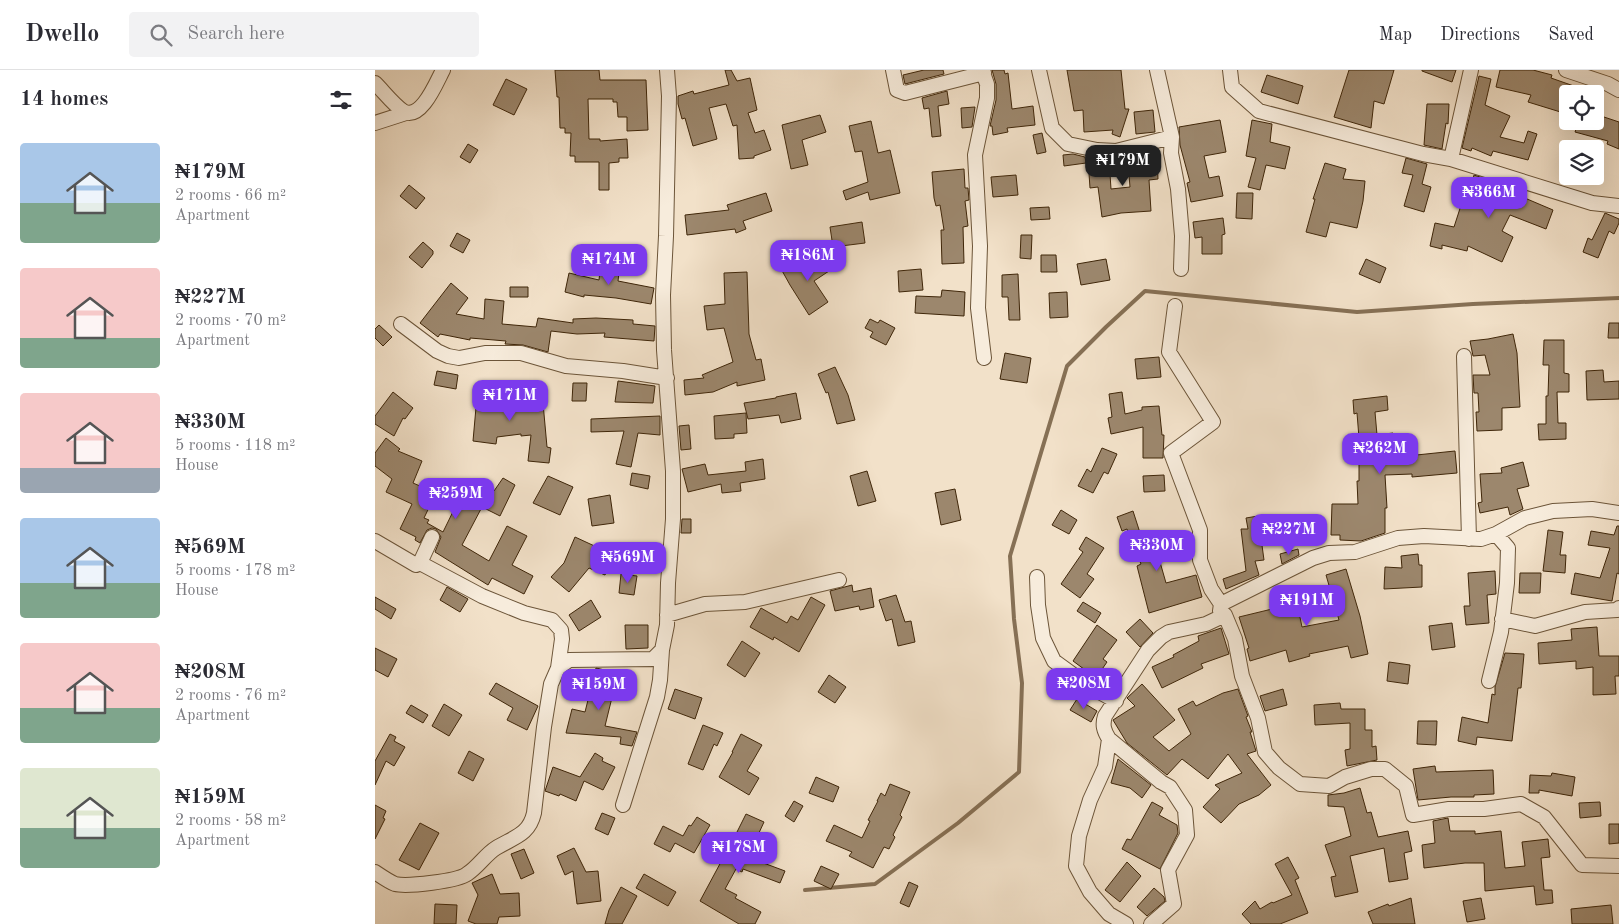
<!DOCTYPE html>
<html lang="en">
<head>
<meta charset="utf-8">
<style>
  body { margin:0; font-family:"Old Standard TT",serif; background:#f2f2f3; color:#2b2b33; height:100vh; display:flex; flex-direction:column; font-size:19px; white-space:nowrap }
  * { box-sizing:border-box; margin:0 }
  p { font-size:16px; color:#7c7c81 }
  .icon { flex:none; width:28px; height:28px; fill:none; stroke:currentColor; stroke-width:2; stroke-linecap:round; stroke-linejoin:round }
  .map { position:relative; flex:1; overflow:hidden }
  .drawer { display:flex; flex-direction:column; background:#fff; width:375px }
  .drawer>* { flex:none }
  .fabs { position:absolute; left:1184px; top:15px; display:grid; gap:10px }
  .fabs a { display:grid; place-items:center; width:45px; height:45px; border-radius:5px; background:#fff; box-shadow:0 5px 20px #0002; font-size:25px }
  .price { position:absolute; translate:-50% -42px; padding:0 11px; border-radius:10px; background:#7c3aed; color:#fff; font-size:16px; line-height:32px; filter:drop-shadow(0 1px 2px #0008) }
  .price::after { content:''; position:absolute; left:50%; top:30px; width:15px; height:11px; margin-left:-8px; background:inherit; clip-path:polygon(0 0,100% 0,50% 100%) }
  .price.active { background:#222; color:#fff }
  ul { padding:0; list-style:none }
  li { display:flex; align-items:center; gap:15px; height:125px; padding:0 20px }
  li span { display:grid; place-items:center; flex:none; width:140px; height:100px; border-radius:5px; color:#555 }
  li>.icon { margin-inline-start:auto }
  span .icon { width:60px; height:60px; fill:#fffc; stroke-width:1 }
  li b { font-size:21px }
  h2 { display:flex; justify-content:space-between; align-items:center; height:60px; padding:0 20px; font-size:21px }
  header { display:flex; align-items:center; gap:30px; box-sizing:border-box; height:70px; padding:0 25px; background:#fff; border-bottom:1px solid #e1e1e2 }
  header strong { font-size:24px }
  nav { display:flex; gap:28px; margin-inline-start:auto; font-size:18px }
  .search { width:350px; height:45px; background:#f2f2f3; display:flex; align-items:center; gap:12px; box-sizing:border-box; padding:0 18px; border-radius:5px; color:#7c7c81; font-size:19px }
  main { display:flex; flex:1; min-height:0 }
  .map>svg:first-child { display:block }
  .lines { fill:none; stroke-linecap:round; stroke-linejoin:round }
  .stream { stroke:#867055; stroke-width:4 }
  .building { fill:#9c876d; stroke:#3f2609 }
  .street-casing { stroke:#6c5539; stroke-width:16 }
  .street { stroke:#f7ecdc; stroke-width:14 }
</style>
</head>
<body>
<header>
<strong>Dwello</strong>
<div class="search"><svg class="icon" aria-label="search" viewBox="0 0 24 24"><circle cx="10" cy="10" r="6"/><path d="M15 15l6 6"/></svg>Search here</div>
<nav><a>Map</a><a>Directions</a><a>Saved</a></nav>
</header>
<main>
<section class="drawer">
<h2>14 homes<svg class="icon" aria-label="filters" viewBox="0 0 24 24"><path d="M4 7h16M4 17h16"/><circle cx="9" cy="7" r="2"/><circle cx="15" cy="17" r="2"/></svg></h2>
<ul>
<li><span style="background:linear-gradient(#a9c7e8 60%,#7fa58c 0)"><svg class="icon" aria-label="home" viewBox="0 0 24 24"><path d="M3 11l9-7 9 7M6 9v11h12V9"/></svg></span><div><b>₦179M</b><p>2 rooms · 66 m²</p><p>Apartment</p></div></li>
<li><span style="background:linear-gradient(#f6c9c9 70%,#7fa58c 0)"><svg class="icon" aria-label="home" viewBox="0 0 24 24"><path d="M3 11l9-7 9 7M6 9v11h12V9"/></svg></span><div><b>₦227M</b><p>2 rooms · 70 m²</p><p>Apartment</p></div></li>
<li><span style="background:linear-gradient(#f6c9c9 75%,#9aa5b1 0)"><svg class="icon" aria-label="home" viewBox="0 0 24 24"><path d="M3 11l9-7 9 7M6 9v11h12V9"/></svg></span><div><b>₦330M</b><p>5 rooms · 118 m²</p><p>House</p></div></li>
<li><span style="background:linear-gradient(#a9c7e8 65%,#7fa58c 0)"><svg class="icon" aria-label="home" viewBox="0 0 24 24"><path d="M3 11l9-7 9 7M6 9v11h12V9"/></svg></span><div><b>₦569M</b><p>5 rooms · 178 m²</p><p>House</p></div></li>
<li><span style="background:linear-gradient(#f6c9c9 65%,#7fa58c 0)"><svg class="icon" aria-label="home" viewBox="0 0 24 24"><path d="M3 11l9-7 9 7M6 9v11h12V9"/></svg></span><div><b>₦208M</b><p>2 rooms · 76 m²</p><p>Apartment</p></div></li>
<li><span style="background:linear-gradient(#dfe7d0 60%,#7fa58c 0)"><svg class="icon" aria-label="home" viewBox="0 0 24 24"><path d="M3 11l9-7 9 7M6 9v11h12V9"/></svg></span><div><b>₦159M</b><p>2 rooms · 58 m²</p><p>Apartment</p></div></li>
</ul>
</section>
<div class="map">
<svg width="1244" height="854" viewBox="0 0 1244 854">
  <rect width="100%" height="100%" fill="#f2e1c9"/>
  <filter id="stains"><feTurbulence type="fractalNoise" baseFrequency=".004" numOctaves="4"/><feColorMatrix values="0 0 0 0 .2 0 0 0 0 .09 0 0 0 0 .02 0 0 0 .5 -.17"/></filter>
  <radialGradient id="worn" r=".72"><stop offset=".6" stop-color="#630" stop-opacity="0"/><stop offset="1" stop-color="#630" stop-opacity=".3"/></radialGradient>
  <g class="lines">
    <path class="stream" d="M430 820 500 814 583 753 644 702 647 613 639 549 635 486 692 296 731 257 770 221 982 242 1098 234 1244 228"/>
  </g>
  <path class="building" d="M180 0H224L225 10H271L273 60 252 61V47H243L242 32H238V29H213L214 69H225V71L252 69 253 88H244V92L234 93V120H224V92H200V86H195L196 63H190V58H185L184 27H182Z
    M350 0H356L362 11 375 8 382 40 373 43 380 63 389 60 396 80 379 86V88L364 89 362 55 358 56 351 34 334 38 342 69 318 76 310 48 307 49 303 34V26L318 21 319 24 354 15Z
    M549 0H568L569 4 530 14 528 5Z
    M617 0H629L630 4 633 3 637 39 658 36 660 55 632 58 633 62 618 65 617 56H615L621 30V14Z
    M692 0H746L750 39H754L745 67 737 64 738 60 709 62 708 40 699 41Z
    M974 0H1019L1009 34 999 31 996 58 959 47Z
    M1047 0H1081L1077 12 1047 1Z
    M1125 0H1158L1177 5 1176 8 1216 22 1215 24H1192V44L1153 32 1156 25 1121 17Z
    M892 5 928 16 923 34 886 22Z
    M1104 6 1116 9 1110 35 1135 46 1125 67 1149 73 1153 61 1162 64 1153 90 1118 81 1116 86 1097 78 1096 81 1087 78Z
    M131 9 152 19 139 45 118 35Z
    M572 21 574 34 563 36 566 66 557 67 554 38 549 39 547 28Z
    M1052 34H1074L1073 54 1071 53 1067 79 1049 75Z
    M600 37 597 57 587 58 586 38Z
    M778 40 780 62 761 64 759 42Z
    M1220 44 1244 52V79L1232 74 1233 71 1200 62 1204 51H1220Z
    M445 45 451 62 427 70 433 95 416 99 407 55Z
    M845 50 851 82 829 86 834 108 844 106 848 126 816 132 812 113 815 112 805 75 804 57Z
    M877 50 897 54 895 72 915 77 910 99 891 95 885 120 873 117 881 88 871 86Z
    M496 51 503 83 515 80 525 123 495 130 493 122 471 130 468 121 493 112 487 81 480 82 474 56Z
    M667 63 671 82 662 84 658 65Z
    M93 74 103 80 95 93 85 87Z
    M698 84 710 87 711 93 689 96 688 85Z
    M1031 88 1052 94 1047 114 1056 117 1049 142 1029 136 1038 105 1027 103Z
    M713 89H734L736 119 755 117 753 93 782 90 783 109 774 110 776 141 746 143 727 147 723 117 715 118Z
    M950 93 971 99 968 109 990 111 988 131 982 158 955 152 951 167 931 162 940 129H938Z
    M589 99 590 118H593L594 130 590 131 593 156 588 157 589 193 567 194 566 160H569L565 135 561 136 559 128 557 102Z
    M641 105 643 125 618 127 616 107Z
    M1099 105 1147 121 1145 126 1178 140 1171 159 1135 145 1127 161 1138 167 1127 192 1093 176 1092 181 1067 175V179L1055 176 1060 153 1079 157 1090 123 1094 124Z
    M34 115 50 128 41 139 25 126Z
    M391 123 397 141 368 151 371 159 361 163 360 159 312 165 310 145 354 140 352 135Z
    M862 123H878L877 149 861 148Z
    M674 137 675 149 656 150 655 138Z
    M1230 143 1244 149V153L1239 164 1234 161 1223 188 1208 182 1213 168 1217 170Z
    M848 148 850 164 847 165V184H827V167L820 168 818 152Z
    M487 152 490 173 458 177 455 157Z
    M82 163 95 170 88 183 75 176Z
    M646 165H657L656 189 645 188Z
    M48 172 58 181V184L47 198 34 187Z
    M666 185H681L682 202H666Z
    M426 186 434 202 457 186 463 195 439 211 453 232 434 245 415 215 405 197Z
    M731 189 735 210 706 215 702 194Z
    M991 189 1011 198 1005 213 984 204Z
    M226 192 245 194 243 211 279 218 276 234 241 228 209 225V227L190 222 194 203 224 210Z
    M546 199 548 220 524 222 523 201Z
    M372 202 374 264 381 290 386 289 390 310 362 316V312L338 322 310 325 309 310 329 308 327 305 358 292 349 258 332 260 329 236 350 234 349 203Z
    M643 204 645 250H634L633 227H627V205Z
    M76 213 93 228 81 244 109 249 110 229 129 231 127 254 161 257 163 248 198 253V249L221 248 258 250V254L280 256 279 271 229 267 230 263 202 264 176 261 173 282 148 275 130 274 131 271 95 268V270L65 264 63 267 45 253Z
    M135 217H153V227H135Z
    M567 220 590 222 589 246 540 243 541 226 566 227Z
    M692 222 693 247 675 248 674 223Z
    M495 249 503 253 505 250 520 258 511 275 495 267 498 262 490 258Z
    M1234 253H1244V268H1233Z
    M4 255 17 267 8 276 0 268V259Z
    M1138 264 1142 283 1145 337 1127 338V360L1102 361 1101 342H1104L1103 323H1099L1098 305H1115L1110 285 1098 286 1095 271 1113 269Z
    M1169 270H1189V303L1194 304V322H1182L1183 353H1191V369L1164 370 1163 354H1171V326H1173L1174 295H1168Z
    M630 283 656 288 652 313 625 309Z
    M784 287 786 307 762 309 760 289Z
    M460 297 473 325 480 350 462 354 453 322 451 323 443 304Z
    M1228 300 1229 312 1244 311V329L1212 330 1211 301Z
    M62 301 83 305 81 319 59 315Z
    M243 311 280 316 278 333 240 332Z
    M198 313H212L211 331H197Z
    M103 315 125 316 124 335 138 334V336L168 333 172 377 176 378 174 393 153 391 156 365 146 366V364L122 367 121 374 98 371Z
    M18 322 38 338 30 349 28 348 19 366 0 354V346Z
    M747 322 750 344 767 340V337L784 336 787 365H789L788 388H768V357L736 364 733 348 737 347 734 324Z
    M421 323 426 349 406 353 404 345 373 349 369 333 401 328V327Z
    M1012 326 1013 340 1000 342 1002 365 1018 363 1022 387 1080 381 1082 403 1037 407V404L1010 405 1012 438H1010V463L986 471 965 470V465H956L957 434H983L982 411H984V391L980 369 984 368 982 343 979 344 978 330Z
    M371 343 372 363 359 364V368L340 369 339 346Z
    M285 346V365L263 363 256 397 241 394 249 361 216 362V349Z
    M314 355 316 379 306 380 304 356Z
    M11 368 25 379 23 381 47 391 38 413 61 423 49 448 54 450 52 453 68 462 94 409 119 421 128 408 140 415 125 446 107 437 87 475 114 491 132 456 152 466 137 495 158 506 149 524 117 508 113 515 60 482 66 467 61 459 57 458 52 460 45 473 40 470 41 467 25 459 37 434 11 422 17 409 0 396V383Z
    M727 378 742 384 733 404 729 402 718 423 703 416 712 399 716 402Z
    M388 389 390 409 365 413 366 421 347 423 346 414 313 422 307 399 330 394 333 405 371 401 370 392Z
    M1148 392 1154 416 1142 419 1148 439 1135 445 1133 437 1105 443 1103 433 1107 432 1105 404 1127 403 1126 398Z
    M492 401 501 431 483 436 475 406Z
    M257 403 275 406 273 419 255 415Z
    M789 405 790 421 769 422 768 406Z
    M173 406 198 417 185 445 158 433Z
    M580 419 586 450 566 455 560 423Z
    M235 425 239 453 217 456 213 429Z
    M686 440 702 450 694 464 677 455Z
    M758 441 767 469 778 464 785 484 783 485 791 513 821 505 827 527 774 543 762 496 766 494 752 459 747 461 742 447Z
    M883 446 889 490 880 491 884 505 851 519 848 509 871 501 866 459H873L871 448Z
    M307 449H316V463H306Z
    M1242 456H1244V504L1242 503 1237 531 1196 524 1200 503 1225 508 1235 478 1213 475 1216 461 1239 465Z
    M1173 460 1188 462 1185 485H1191L1190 503 1168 501Z
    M200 467 239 485 230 505 214 498 194 522 176 507 189 493Z
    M711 467 729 478 712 504 719 509 705 528 686 514 708 482 704 479Z
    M923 479 924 485 907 494 905 484Z
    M1043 484 1044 495H1047V517L1009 519 1010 497 1027 498 1026 486Z
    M971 499 985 546 993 584 976 588 973 576 934 584 935 586 914 592 911 580 875 591 872 579 874 578 864 547 922 533 927 557 964 550 951 505Z
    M1120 501 1121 524 1112 525 1114 553 1091 555 1089 536H1095L1093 503Z
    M1145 503H1166L1165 523H1144Z
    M246 504 262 506 259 525 244 523Z
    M477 515 478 522 496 518 499 537 485 540 484 536 460 541 455 521Z
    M72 517 93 529 85 542 65 530Z
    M521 525 530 552 536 551 540 572 523 576 517 549 511 551 504 530Z
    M0 527 21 539 16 549 0 539Z
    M436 527 450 535 424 582 399 567 398 570 375 557 386 538 412 553 416 546 423 550Z
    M216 530 226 547 204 561 194 545Z
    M708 532 726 543 720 553 702 541Z
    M765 549 778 563 765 577 751 562Z
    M1077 553 1080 577 1057 580 1054 556Z
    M250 555H273V578L251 579Z
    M722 555 742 570 728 589 732 592 721 608 698 591Z
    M1222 557 1224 586H1244V606H1240L1241 624 1218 625V597L1201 599V591L1164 594 1163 573 1197 570 1196 559Z
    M846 558 854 584 826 594 828 598 787 618 777 597 799 587 798 585 824 571 823 566Z
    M367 571 385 583 370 607 352 595Z
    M0 578 22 589 13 607 0 600Z
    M1130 583 1149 584 1146 618H1143L1137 671 1102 667 1101 675 1083 671 1087 647 1113 653 1117 624 1120 625V617Z
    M1014 592 1035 595 1033 614 1012 611Z
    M221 598 243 603 230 656 262 662 257 676 245 674 246 667 191 663 197 639 210 642Z
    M454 605 471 617 460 633 443 622Z
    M121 613 163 636 152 660 132 650 138 638 114 624Z
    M767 614 800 650 778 667 794 681 816 664 803 639 818 631 821 636 848 623 863 619 873 646 871 647 877 662H875L881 681 872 684 896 715 884 725 864 734 846 753 828 737 845 719 840 715 867 703 853 684 833 709 807 689 792 705 752 673 738 650 760 636 752 628Z
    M300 619 327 628 320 649 293 639Z
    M908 619 912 635 890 641 885 626Z
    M702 629 722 641 716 652 695 640Z
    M965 633 966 639H990V660H997V677L1001 676 1002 690 972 696 970 680 975 679V653L940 655 939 635Z
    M69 634 87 645 74 666 57 656Z
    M36 635 53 645 48 653 31 643Z
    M1043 651H1062L1061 675 1042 674Z
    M328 655 348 663 342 676 339 674 328 700 313 694Z
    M15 664 21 667 19 671 30 677 19 696 11 691 0 715V691Z
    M366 664 387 675 372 701 384 708 374 725 344 707 358 682H357Z
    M94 681 109 689 98 711 83 703Z
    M220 683 228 688 227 691 240 697 228 720 209 711 201 731 185 724 184 726 170 721 178 697 205 707Z
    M743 689 776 715 767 728 755 718 736 713Z
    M1060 696 1061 702 1118 700 1119 724 1099 725V727H1076L1043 730 1038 699Z
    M1177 703 1200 707 1197 726 1164 720V723H1154L1155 705 1176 706Z
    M441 707 464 717 458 732 434 723Z
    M515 714 535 722 525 745 527 747 518 765 520 767 514 779 509 777 498 798 474 786 477 782 451 771 459 755 487 768 495 751 493 750 503 731H502L506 723 510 726Z
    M985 718 992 743 996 742 1003 767 1033 761 1037 781 1029 783 1033 809 1014 812 1009 778 975 786 983 822 960 827 956 807 961 806 950 775 976 766 969 737 953 736V725L969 723Z
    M419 731 428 736 419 752 410 746Z
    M777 732 788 738 784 745 802 755 803 763 785 799 747 779 752 769 756 770Z
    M1225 732 1226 746 1205 748 1204 733Z
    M0 735 11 741 8 748 10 749 0 769Z
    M227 743 240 748 233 765 220 759Z
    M371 744 389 752 377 778 380 779 375 788 410 801 405 813 368 799 367 802 361 799 350 819 362 825 360 828 386 842 380 854H364L325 831 347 790 343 788 356 766 359 768Z
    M322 747 335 755 319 783 300 773 295 782 279 774 288 756 308 766 314 755 316 756Z
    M1073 748 1075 761H1100V764L1126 761 1130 798 1150 796 1147 772 1173 769 1175 787 1166 788 1169 820H1177L1178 833 1161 835 1159 816 1110 821 1109 793H1090L1049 798 1047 775 1060 773 1058 751Z
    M45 753 64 763 44 800 24 790Z
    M1234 754H1244V773L1234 774Z
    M199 778 211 802 223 801 226 831 202 834 198 801 190 805 182 786Z
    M149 779 159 803 146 809 136 784Z
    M913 787 924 808 920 810 933 843 905 854H876L867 844 880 831 885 839 897 832 898 833 917 825 900 794Z
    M752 792 766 806 745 832 730 820Z
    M446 796 464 804 456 819 439 811Z
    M117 804 125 824 144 823 145 846 124 847 122 854H101L93 851 103 825 97 813Z
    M269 804 301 822 293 836 261 818Z
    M534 812 543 816 534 837 525 833Z
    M246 817 262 826 247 854H230L234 840Z
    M779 818 789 827 790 831 772 846 762 837Z
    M1036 828 1040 854H998L993 842 1013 834 1014 836Z
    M1106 828 1110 849 1092 852 1088 831Z
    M60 834 82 835 81 854H59Z
    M1236 835 1238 854H1197L1196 839Z"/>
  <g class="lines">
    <defs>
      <path id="street" d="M518 0 522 20 530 23 609 3
        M607 0 612 14V28L600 85 605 176 603 238 609 288
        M664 0 677 58 693 74 722 80 741 81 797 67
        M782 0 797 67 796 83 803 119 807 166 806 199
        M855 0 857 17 884 41 1048 84 1076 89 1217 133 1244 136
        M1191 0 1233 14 1244 20
        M0 13C9 22 18 34 28 41 46 52 62 11 68 0
        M0 53 31 43
        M1076 89 1096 0
        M800 236 794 282 838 352 796 383 825 460V490L836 519 846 534
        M26 254 62 281 73 286 84 288 110 283H146L191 296 248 301 292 308
        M1089 286 1094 469
        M0 471 41 495 45 493 107 526 149 543 177 550 186 560 187 569 183 598 176 614 169 657 159 743C154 765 139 767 121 778 110 785 103 797 92 804 83 811 32 817 20 814 13 811 6 806 0 802
        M45 493 57 467
        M662 507 663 535 668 568 679 591 712 615 741 631
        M292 545 330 534 370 532 464 510
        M850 545 860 569 867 606 883 648 890 682 904 698 925 714 954 716 970 707 996 699H1010L1031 716 1038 745 1074 739H1109L1146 734 1169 747 1207 795 1244 796
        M1127 549 1160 556 1210 542 1242 540 1244 538
        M183 598 194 590 278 589 287 580 292 555 293 513 298 449V401L289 280 288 225 291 166 294 26 292 0
        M1114 611 1126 562 1132 513 1133 478 1121 464
        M734 669 730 697 715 730 704 766 701 796 715 822 734 844 751 854
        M248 735 282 627 285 610 287 580
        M776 854 799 834 793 800 812 765 810 740 795 717 786 712 734 669C729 661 727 655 730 646L773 580 786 567 794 562 831 554 850 545 845 541 846 534 938 488 954 483 980 482 1023 468 1049 466 1106 469 1121 464 1150 448 1178 441 1217 439 1244 443"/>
    </defs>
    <use href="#street" class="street-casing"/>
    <use href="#street" class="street"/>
  </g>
  <rect width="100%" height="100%" filter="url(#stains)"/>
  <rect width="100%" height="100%" fill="url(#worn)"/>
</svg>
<div class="fabs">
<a><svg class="icon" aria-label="locate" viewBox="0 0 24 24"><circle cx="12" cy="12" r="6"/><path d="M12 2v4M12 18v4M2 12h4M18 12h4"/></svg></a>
<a><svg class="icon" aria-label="layers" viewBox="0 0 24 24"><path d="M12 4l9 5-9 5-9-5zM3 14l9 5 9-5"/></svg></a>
</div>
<b class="price active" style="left:748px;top:117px">₦179M</b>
<b class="price" style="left:1114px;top:149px">₦366M</b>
<b class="price" style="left:433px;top:212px">₦186M</b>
<b class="price" style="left:234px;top:216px">₦174M</b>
<b class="price" style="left:135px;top:352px">₦171M</b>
<b class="price" style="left:1005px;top:405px">₦262M</b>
<b class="price" style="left:81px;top:450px">₦259M</b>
<b class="price" style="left:914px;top:486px">₦227M</b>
<b class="price" style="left:782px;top:502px">₦330M</b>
<b class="price" style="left:253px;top:514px">₦569M</b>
<b class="price" style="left:932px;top:557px">₦191M</b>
<b class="price" style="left:709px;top:640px">₦208M</b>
<b class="price" style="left:224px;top:641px">₦159M</b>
<b class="price" style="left:364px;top:804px">₦178M</b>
</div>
</main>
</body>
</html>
